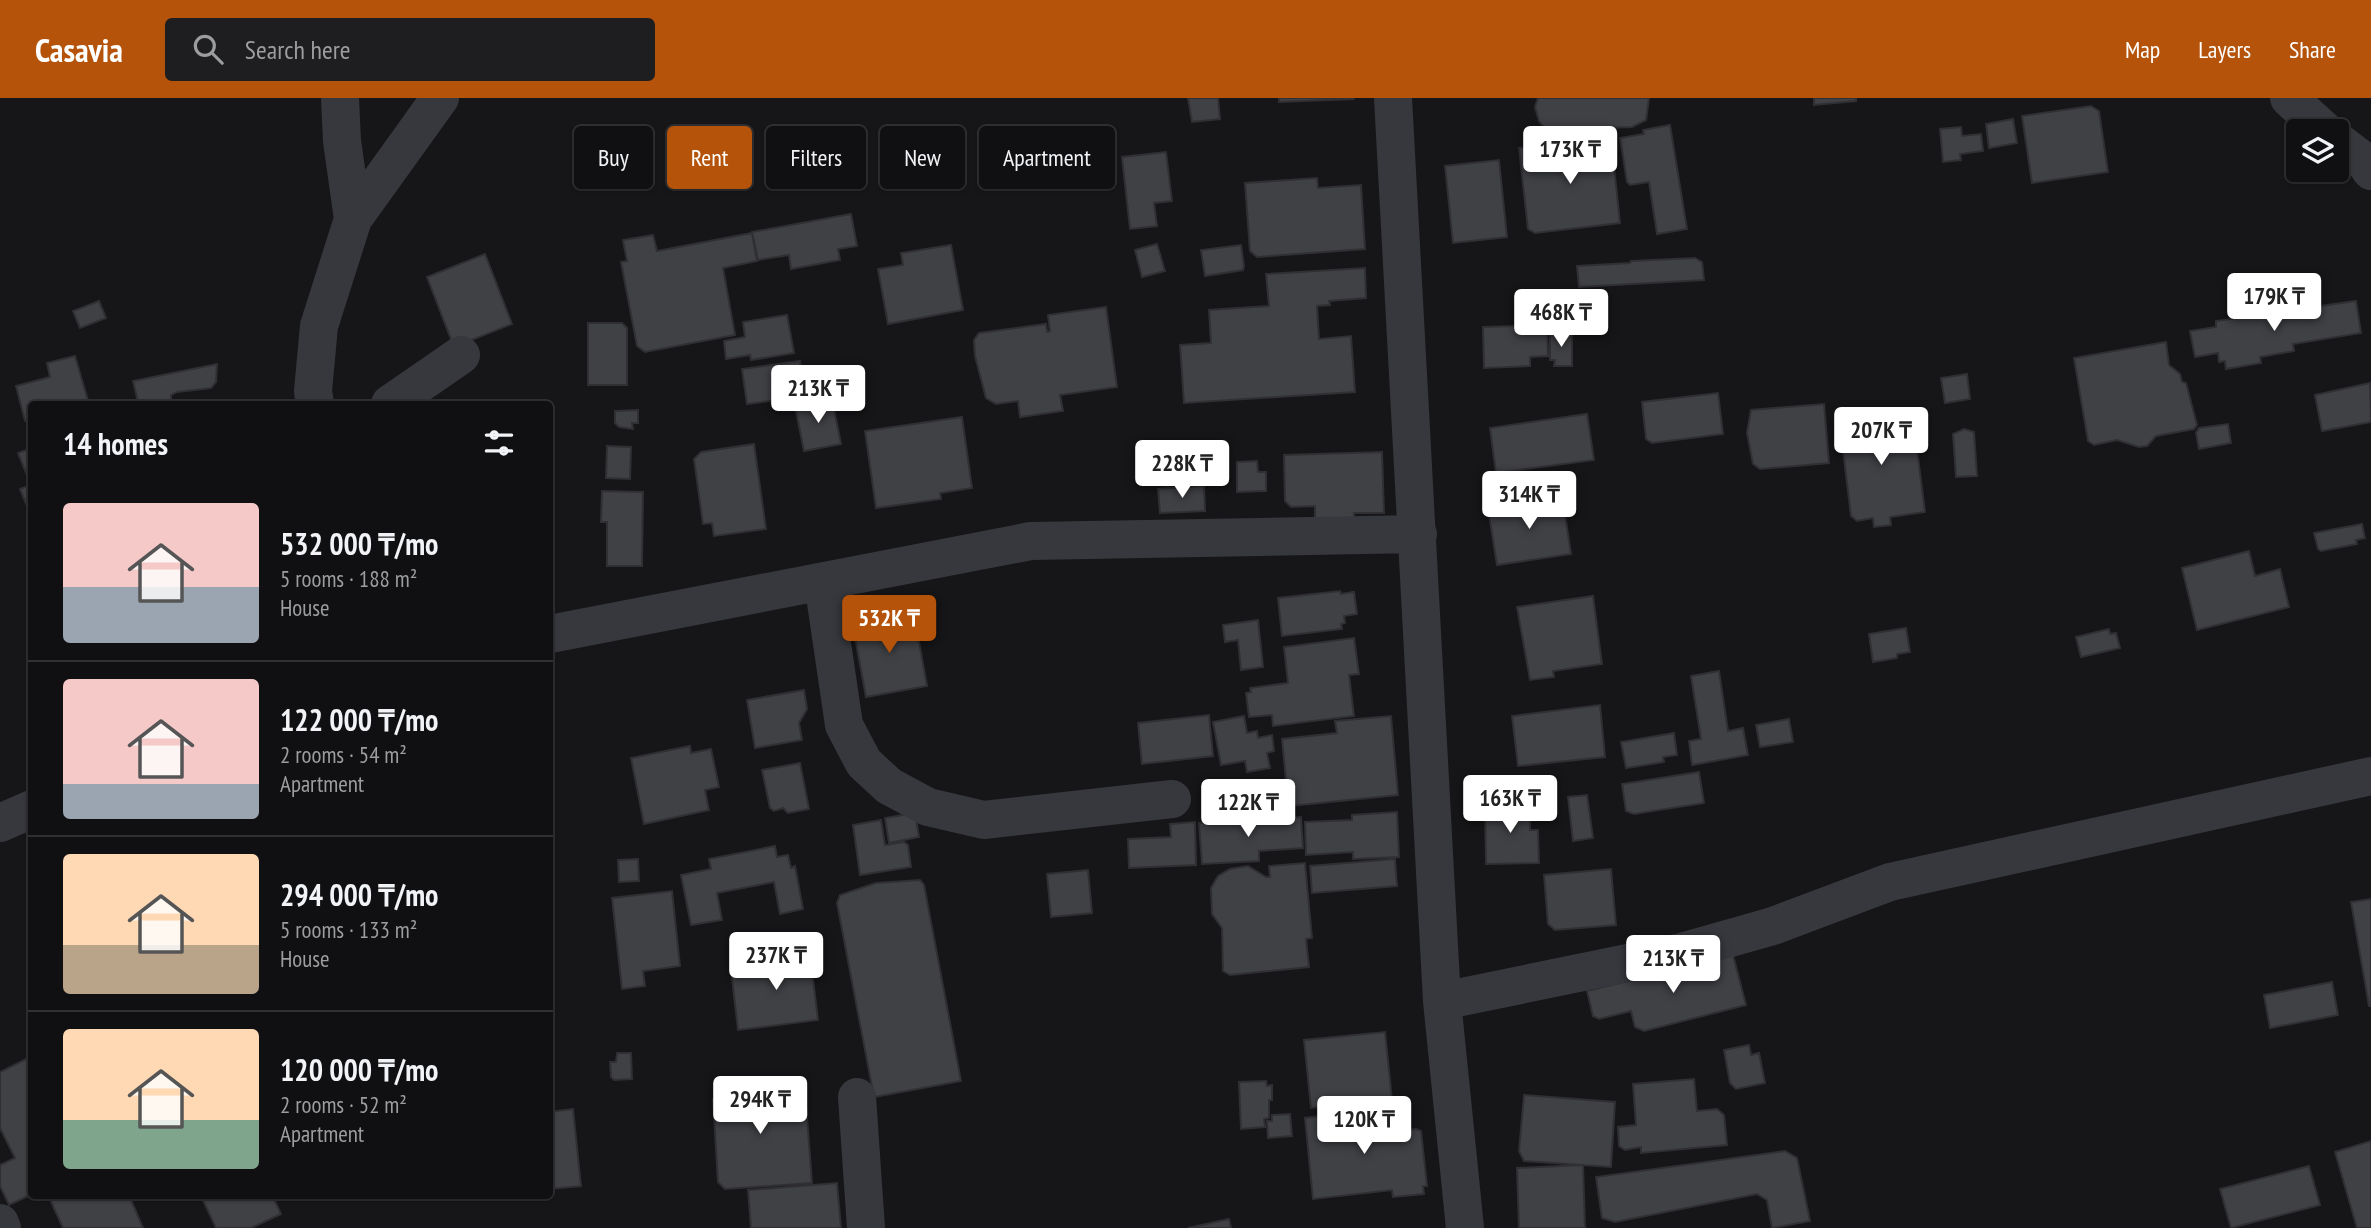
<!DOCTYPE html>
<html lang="en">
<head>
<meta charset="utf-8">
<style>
  body { margin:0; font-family:"PT Sans Narrow",sans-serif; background:#1e1e20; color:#f1f3f6; height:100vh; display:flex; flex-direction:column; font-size:26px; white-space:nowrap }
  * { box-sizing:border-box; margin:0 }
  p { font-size:23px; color:#9c9d9f }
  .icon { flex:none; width:38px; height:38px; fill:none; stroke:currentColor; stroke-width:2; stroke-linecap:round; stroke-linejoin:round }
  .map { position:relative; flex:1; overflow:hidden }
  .details { position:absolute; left:28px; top:303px; width:525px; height:798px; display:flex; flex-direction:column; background:#101012; border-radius:7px; box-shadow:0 2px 5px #0004,0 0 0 2px #303032 }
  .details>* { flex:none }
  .top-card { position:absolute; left:574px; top:28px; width:665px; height:63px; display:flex; gap:14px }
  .controls { position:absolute; left:2286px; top:21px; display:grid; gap:14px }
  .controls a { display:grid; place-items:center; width:63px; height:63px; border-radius:7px; background:#101012; box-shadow:0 2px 5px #0004,0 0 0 2px #303032; font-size:35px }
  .price { position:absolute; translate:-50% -60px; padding:0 16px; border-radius:7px; background:#fff; color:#222; font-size:23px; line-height:46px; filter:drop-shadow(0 2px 4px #0008) }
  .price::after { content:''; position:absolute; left:50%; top:42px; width:21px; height:16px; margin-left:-10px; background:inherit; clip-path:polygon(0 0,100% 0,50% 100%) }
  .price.active { background:#b45309; color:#fff }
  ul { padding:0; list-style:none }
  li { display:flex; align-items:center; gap:21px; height:175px; padding:0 35px }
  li+li { border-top:2px solid #303032 }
  li span { display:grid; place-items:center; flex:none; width:196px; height:140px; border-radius:7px; color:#555 }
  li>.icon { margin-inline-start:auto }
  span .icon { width:84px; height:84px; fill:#fffc; stroke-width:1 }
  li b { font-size:30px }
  h2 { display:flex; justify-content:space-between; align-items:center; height:84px; padding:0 35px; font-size:30px }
  .tag { padding:0 24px; border-radius:7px; background:#101012; box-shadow:0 2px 5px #0004,0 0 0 2px #303032; font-size:24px; line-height:63px }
  .tag.active { background:#b45309; color:#fff }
  header { display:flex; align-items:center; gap:42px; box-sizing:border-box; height:98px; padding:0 35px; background:#b45309; color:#fff }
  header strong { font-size:33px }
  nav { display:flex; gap:38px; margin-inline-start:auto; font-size:24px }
  .search { width:490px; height:63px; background:#1e1e20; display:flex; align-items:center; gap:18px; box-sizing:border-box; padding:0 24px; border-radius:7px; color:#9c9d9f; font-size:26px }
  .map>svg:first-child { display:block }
  .building { fill:#404145; stroke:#303034; stroke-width:2 }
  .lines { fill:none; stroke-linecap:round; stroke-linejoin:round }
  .minor { stroke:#37383d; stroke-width:38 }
</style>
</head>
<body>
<header>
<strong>Casavia</strong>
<div class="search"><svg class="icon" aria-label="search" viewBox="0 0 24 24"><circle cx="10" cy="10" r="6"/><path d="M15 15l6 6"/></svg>Search here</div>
<nav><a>Map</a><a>Layers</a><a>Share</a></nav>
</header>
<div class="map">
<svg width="2371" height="1130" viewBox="0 0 2371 1130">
  <rect width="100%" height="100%" fill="#161618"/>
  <path class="building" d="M1188 0H1218L1220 21 1192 24Z
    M1279 0H1352L1353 1 1279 4Z
    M1649 0 1646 22 1632 29 1546 32 1539 23 1535 9 1538 0Z
    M1814 0H1856V3L1814 7Z
    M2091 8 2099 13 2108 74 2032 85 2022 18Z
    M2013 21 2017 45 1989 50 1986 26Z
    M1670 27 1687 131 1657 136 1649 84 1630 87 1627 84 1620 40 1644 36 1643 32Z
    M1961 29 1962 38 1981 36 1983 53 1960 56 1961 62 1943 64 1940 31Z
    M1611 40 1620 125 1535 135 1528 131 1519 50Z
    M1166 54 1172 103 1154 105 1157 128 1130 131 1122 59Z
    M1499 62 1507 139 1453 145 1445 68Z
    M1317 80 1318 90 1361 87 1365 151 1257 159 1250 153 1245 85Z
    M851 116 857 148 838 151 840 162 791 171 789 157 758 162 752 134Z
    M752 135 757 163 723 170 735 237 645 254 637 248 621 164 627 163 623 142 653 137 657 153Z
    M1157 146 1165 173 1142 179 1135 152Z
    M951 147 963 212 888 226 878 171 903 167 901 155Z
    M1241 147 1244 168 1243 172 1205 178 1201 152Z
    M485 156 512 226 454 249 427 179Z
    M1695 160 1702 164 1704 182 1579 189 1577 168 1630 165 1631 163Z
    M1365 170 1366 200 1329 203 1330 207 1317 208 1319 241 1351 238 1355 294 1184 305 1180 247 1211 245 1209 212 1269 208 1266 176Z
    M99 203 106 220 80 230 73 213Z
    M2356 203 2361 235 2293 246 2294 253 2260 259 2261 265 2226 271 2225 263 2219 264 2218 255 2195 259 2190 233 2216 229V223Z
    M1106 209 1117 289 1060 297 1063 313 1020 319 1018 303 996 306 986 300 975 258 974 242 979 235 1046 226 1047 234 1050 233 1048 217Z
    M787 217 794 255 751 262 750 257 726 261 724 243 745 239 743 224Z
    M588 225H622L627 230V287H588Z
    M1547 227 1548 258 1530 259V268L1484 270 1483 229Z
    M1550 235H1572V268H1554L1555 262H1550Z
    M2166 244 2169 267 2180 276 2182 284 2186 285 2197 327 2194 331 2156 338 2147 348 2139 349 2117 342 2094 347 2088 343 2074 260Z
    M75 258 89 306H32V325L25 323 16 288 50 279 47 265Z
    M800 263 805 298 747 306 742 271Z
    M217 266 216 284 211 290 177 294 171 297V302L151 306 138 304 133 283Z
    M1967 276 1970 301 1945 305 1941 280Z
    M2370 285 2371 324 2322 333 2315 297Z
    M1718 295 1723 336 1652 345 1646 341 1642 304Z
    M832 301 841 346 804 353 795 308Z
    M1824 306 1829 365 1760 371 1753 366 1747 335 1751 312Z
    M1905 311 1909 337 1915 336 1925 414 1890 419 1891 427 1874 429 1873 420 1857 423 1851 418 1839 319Z
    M638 312V325H632L633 331 619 329 615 325V313Z
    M1587 316 1594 362 1496 375 1490 330Z
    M962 319 972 390 940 395 941 401 876 410 865 333Z
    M2228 326 2231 345 2199 351 2196 335 2199 330Z
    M1964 331 1974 334 1977 378 1956 379 1953 336Z
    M754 346 766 431 714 438 712 425 703 426 694 361 701 354Z
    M607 348 631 349 630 381 606 380Z
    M32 350V420L20 391 31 387 18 355Z
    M1382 354 1384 415H1354V422L1315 423V408L1291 409 1285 403 1284 357Z
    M1257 363 1258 374H1266V393L1237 394V364Z
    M1204 388 1205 413 1160 415 1158 391Z
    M602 393 643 394 642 468H607V424H601Z
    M1545 400V407L1563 404 1571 456 1497 467 1488 410Z
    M2362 426 2365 440 2356 442 2357 446 2321 453 2318 451 2314 435Z
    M2249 453 2255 478 2280 471 2289 509 2197 532 2182 470Z
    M1340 493 1341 496 1354 494 1357 516 1344 518 1345 525 1341 526 1342 531 1282 538 1278 500Z
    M1593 498 1602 566 1553 573 1554 579 1530 582 1517 509Z
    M914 516 927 588 866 599 852 523 881 518V522Z
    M1258 522 1263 569 1241 572 1238 542 1225 544 1223 527Z
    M1906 530 1910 554 1897 556V560L1873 564 1869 536Z
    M2109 531 2110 536 2116 535 2120 550 2081 559 2076 539Z
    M1354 540 1359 576 1349 577 1354 618 1273 628 1272 617 1249 619 1246 595 1251 594 1250 590 1288 585 1284 549Z
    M1719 573 1728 633 1743 630 1748 657 1692 667 1689 643 1701 641 1691 578Z
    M804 592 807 611 799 625 802 642 755 650 747 602Z
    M1600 607 1605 659 1518 668 1512 618Z
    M1209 617 1213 658 1142 666 1138 625Z
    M1244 618 1247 635 1257 633 1258 640 1272 637 1274 653 1267 655 1270 670 1247 674 1245 663 1221 667 1213 624Z
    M1391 618 1398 697 1269 710 1267 684 1286 682 1282 641 1337 635 1335 623Z
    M1789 621 1793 644 1760 649 1756 627Z
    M1674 635 1677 657 1663 659 1664 664 1626 670 1621 644Z
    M690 648 691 655 711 651 719 689 705 692 709 712 644 726 631 660Z
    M800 665 809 711 788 715 783 710 774 713 770 710 762 672Z
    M1699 674 1704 705 1634 716 1626 713 1622 686Z
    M1587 697 1593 740 1573 743 1568 699Z
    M1530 705V732H1538L1539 765 1486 766 1485 706Z
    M1397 714 1399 759 1353 761V754L1306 757 1305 724 1352 722V717Z
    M915 715 919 739 889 745 885 720Z
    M1301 719 1303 750 1259 753V763L1202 766 1199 725Z
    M881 722 885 747 904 744 908 747 911 769 860 777 853 727Z
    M1195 724 1196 767 1129 770 1128 741 1171 739 1170 726Z
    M775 748 777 759 788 757 791 770 795 768 803 811 780 816 774 784 717 795 722 822 691 827 681 777 711 771 709 761Z
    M638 761 639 783 619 784 618 762Z
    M1395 761 1397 788 1312 795 1310 768Z
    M1305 765 1312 840 1306 841 1309 869 1230 877 1223 873 1222 830 1212 816 1211 790 1218 778 1230 771 1248 768 1266 779H1270L1269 768Z
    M1611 771 1616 827 1555 832 1548 826 1544 777Z
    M1088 772 1092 815 1051 819 1047 776Z
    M920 782 924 787 961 983 874 999 837 805 840 797 876 785Z
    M672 793 680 868 643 873 645 888 622 891 612 800Z
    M2371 801V908H2369L2351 804Z
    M809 848 818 922 738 932 731 871 788 864 787 851Z
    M1733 857 1746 907 1644 933 1635 929 1631 913 1599 921 1593 918 1587 893Z
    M2332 884 2338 917 2270 930 2264 897Z
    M1385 934 1392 1002 1311 1010 1304 942Z
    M1749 947 1751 957 1759 955 1765 985 1736 991 1730 985 1724 952Z
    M617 955H631L632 981 614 982 611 979 610 964H616Z
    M32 958V1096L9 1107 0 1088V1067L15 1060 0 1030V974Z
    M756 979 757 996 805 993 812 1085 725 1091 718 1084 713 1001 718 1000 716 982Z
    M1694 981 1697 1013 1717 1011 1724 1017 1727 1047 1641 1055V1049L1625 1052 1619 1048 1618 1029 1636 1027 1633 986Z
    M1266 983 1267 988 1272 987V1002H1269V1020L1264 1021 1265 1029 1241 1031 1239 984Z
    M1524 997 1615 1004 1611 1069 1524 1063 1519 1053Z
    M1383 1007 1386 1034 1416 1031 1421 1033 1427 1088H1423L1424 1096 1393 1099 1392 1092 1313 1101 1305 1020 1366 1013V1009Z
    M573 1011 581 1088 550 1091V1014Z
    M1290 1016 1292 1038 1268 1040 1267 1023H1272V1017Z
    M2371 1043V1130H2357L2335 1054Z
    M1785 1053 1797 1060 1810 1123 1772 1130 1767 1102 1757 1096 1615 1124 1602 1120 1596 1079Z
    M1583 1067 1585 1130H1519L1517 1070Z
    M2309 1068 2320 1107 2231 1130 2220 1091Z
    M837 1085 841 1130H751L748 1092Z
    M48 1097H129L143 1130H63Z
    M272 1097 281 1116 251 1130H216L201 1098Z
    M1229 1121 1231 1130H1188Z"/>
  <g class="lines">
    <path class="minor" d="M340 0 342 43 353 121
      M1393 0 1442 903 1465 1130
      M2289 0 2325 33
      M2336 42 2365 64 2371 73
      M315 306 313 293 319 228 353 121 440 0
      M390 306 461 257
      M823 484 844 627 864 665 889 688 928 709 984 722 1172 701
      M550 536 1031 443 1418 436
      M0 725 32 711
      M1442 903 1681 854 1773 828 1890 784 2371 678
      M857 999 866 1130
      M0 1125 2 1130"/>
  </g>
</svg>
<div class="controls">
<a><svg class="icon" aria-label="layers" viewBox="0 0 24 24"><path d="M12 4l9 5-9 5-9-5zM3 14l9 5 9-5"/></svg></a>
</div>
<b class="price" style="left:1570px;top:88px">173K ₸</b>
<b class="price" style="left:2274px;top:235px">179K ₸</b>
<b class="price" style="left:1561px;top:251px">468K ₸</b>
<b class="price" style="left:818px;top:327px">213K ₸</b>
<b class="price" style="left:1881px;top:369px">207K ₸</b>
<b class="price" style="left:1182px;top:402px">228K ₸</b>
<b class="price" style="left:1529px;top:433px">314K ₸</b>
<b class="price active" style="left:889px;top:557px">532K ₸</b>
<b class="price" style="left:1510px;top:737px">163K ₸</b>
<b class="price" style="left:1248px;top:741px">122K ₸</b>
<b class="price" style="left:776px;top:894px">237K ₸</b>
<b class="price" style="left:1673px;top:897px">213K ₸</b>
<b class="price" style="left:760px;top:1038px">294K ₸</b>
<b class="price" style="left:1364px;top:1058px">120K ₸</b>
<div class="top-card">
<a class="tag">Buy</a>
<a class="tag active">Rent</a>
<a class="tag">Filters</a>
<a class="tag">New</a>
<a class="tag">Apartment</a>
</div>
<section class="details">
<h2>14 homes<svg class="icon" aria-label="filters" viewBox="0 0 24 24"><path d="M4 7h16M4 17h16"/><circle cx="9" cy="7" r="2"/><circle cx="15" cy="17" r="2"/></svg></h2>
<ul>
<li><span style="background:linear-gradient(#f6c9c9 60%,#9aa5b1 0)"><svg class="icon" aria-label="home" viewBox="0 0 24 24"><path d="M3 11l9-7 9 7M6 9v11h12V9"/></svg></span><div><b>532 000 ₸/mo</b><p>5 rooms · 188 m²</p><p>House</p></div></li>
<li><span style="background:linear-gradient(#f6c9c9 75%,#9aa5b1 0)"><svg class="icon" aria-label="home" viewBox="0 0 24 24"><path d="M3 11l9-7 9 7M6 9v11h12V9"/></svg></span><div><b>122 000 ₸/mo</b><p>2 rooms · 54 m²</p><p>Apartment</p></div></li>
<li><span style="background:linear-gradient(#ffd9b3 65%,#b9a48a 0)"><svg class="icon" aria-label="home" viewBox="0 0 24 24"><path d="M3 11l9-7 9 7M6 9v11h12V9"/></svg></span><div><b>294 000 ₸/mo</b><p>5 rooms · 133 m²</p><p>House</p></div></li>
<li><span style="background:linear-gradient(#ffd9b3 65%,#7fa58c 0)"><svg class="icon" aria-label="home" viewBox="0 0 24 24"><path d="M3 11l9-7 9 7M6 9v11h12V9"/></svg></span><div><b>120 000 ₸/mo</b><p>2 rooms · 52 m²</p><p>Apartment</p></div></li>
</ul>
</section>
</div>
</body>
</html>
